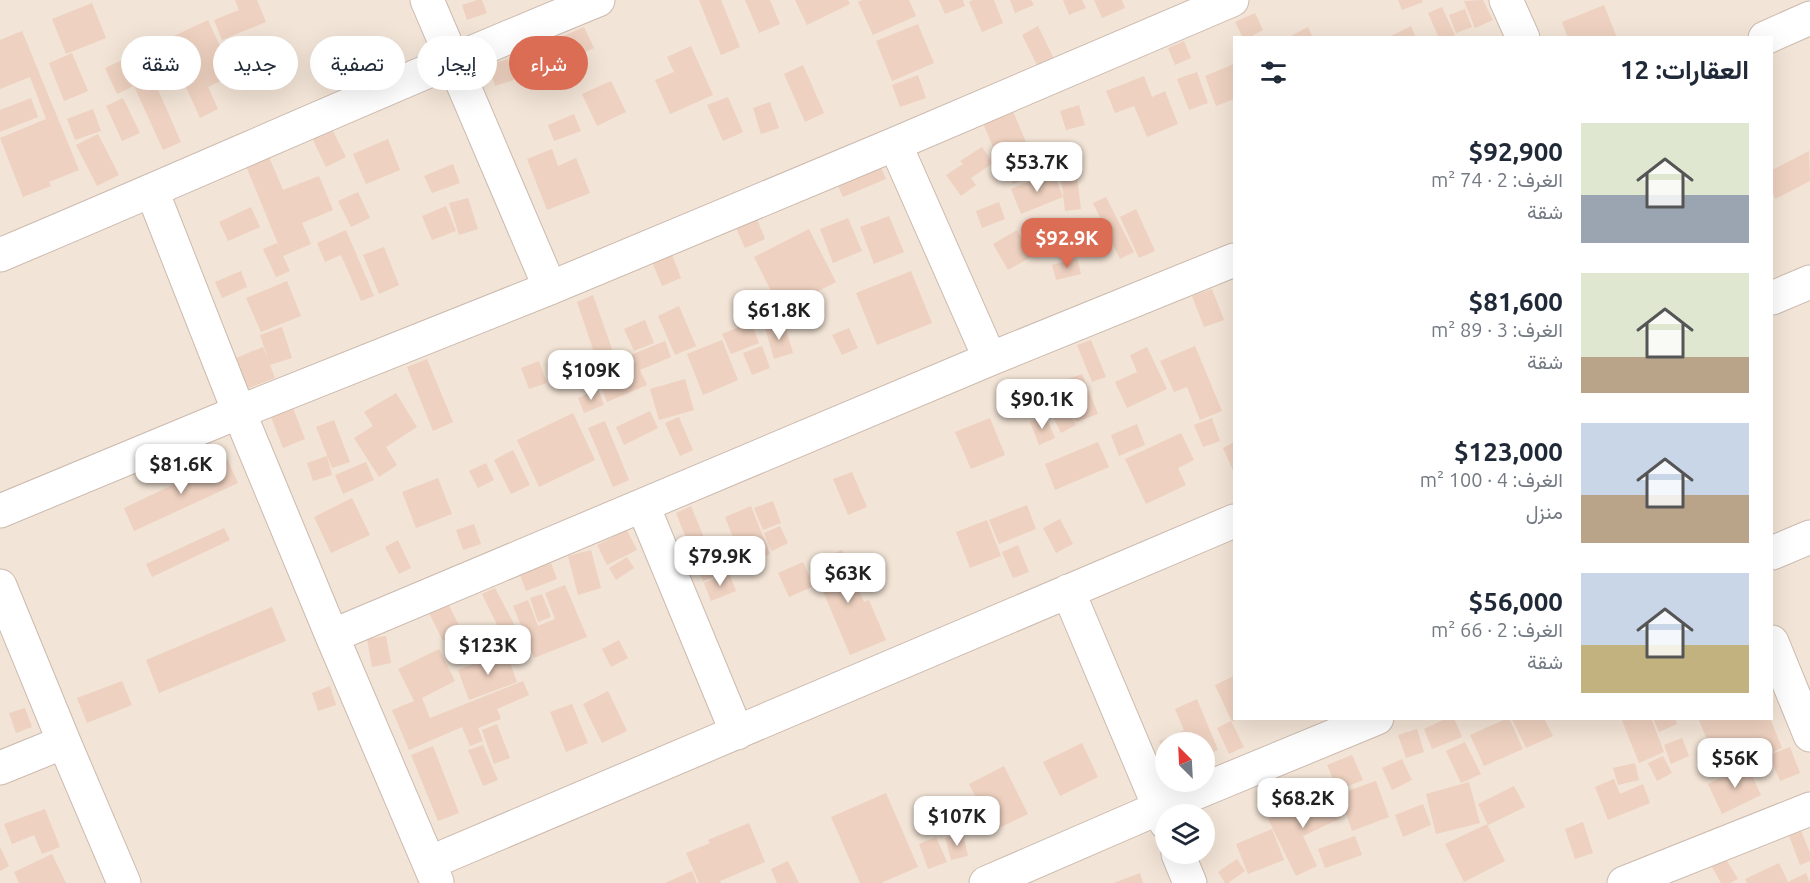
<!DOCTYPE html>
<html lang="ar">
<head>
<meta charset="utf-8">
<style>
  body { margin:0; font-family:Ubuntu,Vazirmatn,sans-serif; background:#f2f2f3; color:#1f2937; direction:rtl; height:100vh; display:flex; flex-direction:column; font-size:22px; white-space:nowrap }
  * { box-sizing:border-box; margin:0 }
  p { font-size:20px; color:#747a83 }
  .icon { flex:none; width:33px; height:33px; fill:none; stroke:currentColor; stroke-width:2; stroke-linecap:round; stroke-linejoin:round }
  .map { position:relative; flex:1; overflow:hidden; direction:ltr }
  .side { position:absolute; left:1233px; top:36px; width:540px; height:684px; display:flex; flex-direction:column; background:#fff; border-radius:0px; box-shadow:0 6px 24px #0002; direction:rtl }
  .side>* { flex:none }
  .guide { position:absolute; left:18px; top:36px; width:570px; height:54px; direction:rtl; display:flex; gap:12px }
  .needle { width:39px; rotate:336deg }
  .fabs { position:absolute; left:1155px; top:732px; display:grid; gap:12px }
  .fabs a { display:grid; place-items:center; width:60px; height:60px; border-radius:50%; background:#fff; box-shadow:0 6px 24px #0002; font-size:30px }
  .price { position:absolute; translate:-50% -51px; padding:0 14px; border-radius:12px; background:#fff; color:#222; font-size:20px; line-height:39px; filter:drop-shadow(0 2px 3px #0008) }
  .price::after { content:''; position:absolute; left:50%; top:36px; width:18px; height:14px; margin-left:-9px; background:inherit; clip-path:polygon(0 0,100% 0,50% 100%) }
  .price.current { background:#dc6d55; color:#fff }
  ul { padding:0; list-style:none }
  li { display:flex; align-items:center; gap:18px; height:150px; padding:0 24px }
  li span { display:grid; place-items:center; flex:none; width:168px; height:120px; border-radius:0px; color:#555 }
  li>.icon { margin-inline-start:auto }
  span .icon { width:72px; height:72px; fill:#fffc; stroke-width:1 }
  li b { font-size:26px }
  h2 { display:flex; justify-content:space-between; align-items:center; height:72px; padding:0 24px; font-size:26px }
  .tag { padding:0 21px; border-radius:27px; background:#fff; box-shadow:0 6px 24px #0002; font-size:21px; line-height:54px }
  .tag.current { background:#dc6d55; color:#fff }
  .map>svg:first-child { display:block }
  .residential { fill:#f2e4d6; fill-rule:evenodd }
  .building { fill:#eed1c0 }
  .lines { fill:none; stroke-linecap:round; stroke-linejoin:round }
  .street-casing { stroke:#ccbaae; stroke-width:35 }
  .street { stroke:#fff; stroke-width:33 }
</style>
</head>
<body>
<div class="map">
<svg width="1810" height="883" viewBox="0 0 1810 883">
  <rect width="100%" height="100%" fill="#fbf2e7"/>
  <path class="residential" d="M0 0H1810V883H0ZM1234 38H1772V718H1234ZM1166 742H1204V782H1166ZM1166 814H1204V854H1166Z"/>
  <path class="building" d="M235 0H257L266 22 222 40 214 20 239 10Z
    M477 0H482L487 13 467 20 462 5Z
    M699 0H721L740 47 721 55Z
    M745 0H770L780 24 759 33Z
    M795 0H848L850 4 807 25Z
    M862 0H909L916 16 873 35 858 2Z
    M939 0H963L965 6 945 14Z
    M973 0H994L1003 23 982 32 969 2Z
    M1010 0H1031L1034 5 1015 13Z
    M1063 0H1082L1086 8 1069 15Z
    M1094 0H1122L1125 8 1102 18Z
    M1398 0H1422L1423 2 1402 10Z
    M1483 0 1493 20 1475 28 1464 1Z
    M92 3 106 38 66 54 52 19Z
    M1604 5 1617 38H1568L1562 22Z
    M1442 7 1455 35 1449 38H1439L1428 13Z
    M1465 9 1472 27 1456 33 1449 15Z
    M1255 13 1263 30 1248 38H1243L1235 22Z
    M208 20 233 75 208 87 218 109 200 118 180 74 156 85 181 142 163 150 134 86 117 94 105 68Z
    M918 24 934 63 892 81 876 41Z
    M1038 26 1054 59 1038 67 1022 35Z
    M1411 26 1416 38H1387Z
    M584 27 594 48 567 60 557 39Z
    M1308 27 1313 38H1287Z
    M22 31 79 170 49 182 51 186 23 197 0 138 46 119 30 77 0 89V40Z
    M1184 41 1191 58 1175 65 1168 48Z
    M691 46 713 95 670 114 655 80 674 72 667 57Z
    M72 53 88 91 64 101 49 63Z
    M508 59 514 80 495 86 488 65Z
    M1234 64V99L1216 106 1205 76Z
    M803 65 824 113 805 122 784 74Z
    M1197 72 1208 103 1189 110 1177 79Z
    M918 75 926 98 900 107 892 85Z
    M1144 76 1152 97 1165 91 1178 124 1147 137 1134 106 1115 113 1106 91Z
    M611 81 626 112 597 126 582 94Z
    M728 97 743 132 723 141 707 105Z
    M31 98 38 117 0 132V110Z
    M123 98 140 133 122 141 106 106Z
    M770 102 779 128 761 134 753 108Z
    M1079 105 1085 125 1066 130 1060 111Z
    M93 109 101 131 75 140 67 119Z
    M1013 111 1029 149 999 162 983 123Z
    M574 114 581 131 554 141 548 125Z
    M332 129 346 157 326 167 312 138Z
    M98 134 119 175 97 186 76 145Z
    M388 139 400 170 366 184 353 154Z
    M982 147 993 163 971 178 976 185 961 196 946 175 963 164 960 161Z
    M552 149 558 166 576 158 590 193 547 210 527 159Z
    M1036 150 1045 171 1013 184 1004 162Z
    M1809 151 1810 181 1775 199 1772 191V170Z
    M875 152 886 179 843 197 831 171Z
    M269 157 283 190 319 176 333 210 302 223 311 244 283 256 290 271 276 277 263 249 277 243 280 249 246 166Z
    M453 164 460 183 432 193 424 176Z
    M1076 168 1081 209 1065 211 1060 170Z
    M1053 171 1063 197 1021 214 1011 189Z
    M358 192 370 218 351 227 338 201Z
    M1106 197 1134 252 1120 259 1093 203Z
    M468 198 478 229 459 235 449 203Z
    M999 202 1005 219 982 228 976 211Z
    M446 206 456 231 432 240 422 216Z
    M251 207 260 227 228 241 219 222Z
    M1136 209 1155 251 1139 258 1120 217Z
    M889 216 904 252 874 264 860 227Z
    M848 218 862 251 833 263 820 229Z
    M757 219 765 239 745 248 736 228Z
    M1096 225 1107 249 1089 257 1078 232Z
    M809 229 836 282 774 314 764 293 771 291 754 257Z
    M346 230 374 296 361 301 341 255 325 262 317 243Z
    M1017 230 1031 257 1008 270 993 244Z
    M384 247 399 285 379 294 363 255Z
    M671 252 681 278 662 286 651 259Z
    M1077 258 1081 274 1056 280 1052 265Z
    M241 271 247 287 222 298 215 282Z
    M911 271 932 323 877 345 856 293Z
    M287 281 301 316 261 332 246 298Z
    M1212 289 1224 320 1204 327 1192 296Z
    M593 295 613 352 596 358 577 302Z
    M679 306 696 346 675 355 658 316Z
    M645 320 654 343 634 351 624 329Z
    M751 322 759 343 731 354 722 334Z
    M784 323 793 353 774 359 765 328Z
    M282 327 292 358 270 365 275 378 238 392 226 362 263 347 269 362 260 335Z
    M849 328 858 348 842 355 832 335Z
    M722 340 738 380 703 395 687 354Z
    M1091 340 1106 377 1092 382 1077 345Z
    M665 341 671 357 640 370 647 385 607 402 601 387 623 377 616 361Z
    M762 346 770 368 752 375 743 353Z
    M1195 346 1222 411 1200 420 1187 387 1174 392 1160 361Z
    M1147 347 1167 389 1127 408 1115 382 1137 372 1130 355Z
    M427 359 453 422 433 431 407 367Z
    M539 361 547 383 529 389 521 368Z
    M1082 374 1098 414 1076 422 1060 382Z
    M685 379 694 410 659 420 650 389Z
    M598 389 604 405 584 413 578 398Z
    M396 393 417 427 386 447 397 465 379 477 354 438 373 426 364 412Z
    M1041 393 1048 411 1031 417 1025 399Z
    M1066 405 1076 425 1061 433 1051 413Z
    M293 408 305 439 283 448 271 417Z
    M650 411 658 428 624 445 616 427Z
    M573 413 595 460 539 487 517 440Z
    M1046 416 1055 438 1039 445 1030 422Z
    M679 417 693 450 680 456 665 423Z
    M990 418 1005 455 971 469 955 432Z
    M1212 418 1220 441 1203 447 1194 425Z
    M334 420 350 462 332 468 316 427Z
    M605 421 629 480 613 487 588 428Z
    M1137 424 1145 445 1119 456 1111 435Z
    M1181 433 1194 460 1178 468 1186 485 1146 504 1125 459Z
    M1098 442 1109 467 1055 490 1045 464Z
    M1234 442V473L1223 448Z
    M513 450 530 485 511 494 494 460Z
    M327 456 332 475 313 481 307 463Z
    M227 459 238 483 134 531 124 508Z
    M366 462 374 480 343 494 335 475Z
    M486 463 494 480 478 488 469 471Z
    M852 472 867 507 848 515 833 479Z
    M438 478 452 514 416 528 402 492Z
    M352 498 370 535 331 553 314 517Z
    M773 501 781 523 763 530 754 508Z
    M1027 505 1036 529 999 544 989 520Z
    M691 506 710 552 735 542 725 517 751 506 770 554 703 581 676 513Z
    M1060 519 1073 544 1056 553 1043 528Z
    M987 520 1001 556 970 568 956 532Z
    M474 524 481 544 463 550 456 530Z
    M780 526 788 543 772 551 764 533Z
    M224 528 230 540 152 577 146 564Z
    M627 530 637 550 607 565 597 545Z
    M398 540 411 568 399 574 385 547Z
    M1018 545 1029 572 1013 578 1002 552Z
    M591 550 601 588 578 595 568 556Z
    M842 550 864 602 869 600 886 640 850 655 811 563Z
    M627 557 634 568 616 580 609 568Z
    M803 562 814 586 789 597 778 573Z
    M551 563 557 579 526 591 520 575Z
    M729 573 736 591 711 601 704 583Z
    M565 585 587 637 534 658 513 606 528 600 538 626 555 619 545 593Z
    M495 588 516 628 502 635 482 594Z
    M443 593 462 632 443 641 424 603Z
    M542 594 551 617 538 622 530 598Z
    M272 607 286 641 159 693 146 660Z
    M386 636 391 663 372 667 367 639Z
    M619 640 628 658 611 667 602 649Z
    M439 649 455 681 422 698 430 718 523 681 529 695 497 709 501 719 478 728 483 741 470 746 462 727 409 750 392 710 414 701 398 669Z
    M506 651 517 682 469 700 458 670Z
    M1234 676V718H1239L1232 722 1215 685Z
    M122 681 132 705 87 723 77 698Z
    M330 686 336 705 318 711 312 693Z
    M608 691 627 731 602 743 583 704Z
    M1197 699 1218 750 1204 756V742H1166L1165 755 1159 741 1184 730 1175 709Z
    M572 704 588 743 566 752 550 712Z
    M25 708 32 727 16 733 9 713Z
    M1447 718H1454L1462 737 1432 749 1424 729Z
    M1508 718H1509L1523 749 1484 766 1470 735Z
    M1514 718H1544L1553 736 1526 748 1512 719Z
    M1621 718H1651L1664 752 1639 763Z
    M1653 718H1675L1677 724 1659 732Z
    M1698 718H1770L1782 748 1721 774Z
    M1231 721 1244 747 1229 754 1217 728Z
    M497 724 510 758 494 764 482 730Z
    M1417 729 1424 752 1406 758 1398 735Z
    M1682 738 1689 756 1671 764 1664 745Z
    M1465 742 1481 774 1461 783 1446 751Z
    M1082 743 1098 777 1060 796 1043 762Z
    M483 745 498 780 483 786 468 750Z
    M433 746 459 813 438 821 411 755Z
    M1790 747 1800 773 1780 781 1769 755Z
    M1352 755 1363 780 1338 790 1327 765Z
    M1663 756 1672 773 1657 781 1648 763Z
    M1402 759 1412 780 1392 790 1382 768Z
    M1635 763 1639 780 1618 785 1613 768Z
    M1747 765 1761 795 1722 814 1708 784Z
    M1004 766 1028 814 993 831 969 784Z
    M1286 778 1296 799 1269 813 1258 792Z
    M1614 779 1620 794 1643 784 1650 803 1608 820 1595 787Z
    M1376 781 1389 817 1352 831 1339 794Z
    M1469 782 1480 823 1436 834 1426 794Z
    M1514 786 1525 807 1488 825 1478 804Z
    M1327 791 1341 818 1303 836 1317 866 1296 876 1268 819Z
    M886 793 918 867 881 883H860L831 817Z
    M1423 804 1431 825 1403 837 1395 815Z
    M45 809 60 847 42 854 34 835 12 844 4 824Z
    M1583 822 1593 853 1575 859 1565 829Z
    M749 823 765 862 720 881 721 883H699L686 853 710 843 708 840Z
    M1487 824 1505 861 1464 882 1445 844Z
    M1800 828 1810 853V861L1800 865 1788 833Z
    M1272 829 1284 860 1248 874 1236 844Z
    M963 833 968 856 951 860 945 838Z
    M1355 836 1362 855 1325 868 1318 849Z
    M936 837 947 862 928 869 919 844Z
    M0 847 9 866 0 871Z
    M52 854 66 883H19L14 872Z
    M1237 859 1245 871 1228 883H1225L1218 872Z
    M1726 859 1738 879 1730 883H1721L1712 867Z
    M788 861 799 883H777L771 869Z
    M1779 863 1788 882 1806 873 1810 883H1747L1745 879Z
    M692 871 697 883H665Z
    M1140 873 1143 883H1114Z"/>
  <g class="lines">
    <defs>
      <path id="street" d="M427 0 550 288
        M1506 0 1523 38
        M1765 38 1810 18
        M895 144 990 359
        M152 191 239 412 332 636 437 882
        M0 255C200 171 397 82 598 0
        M1772 298 1810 282
        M643 506 737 733
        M0 511 239 412 550 288 895 144 1232 0
        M1772 553 1810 537
        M0 586 64 742 124 883
        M1068 591 1166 823
        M332 636 990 359 1234 260
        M1772 642 1810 735
        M0 768 64 742
        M1178 854 1190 883
        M429 863 1234 521
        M986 883 1159 808 1377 718
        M1624 883 1810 809"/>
    </defs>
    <use href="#street" class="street-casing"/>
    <use href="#street" class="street"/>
  </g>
</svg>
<div class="fabs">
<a><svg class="needle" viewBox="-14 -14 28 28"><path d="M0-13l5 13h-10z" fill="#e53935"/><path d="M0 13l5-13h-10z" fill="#747a83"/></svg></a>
<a><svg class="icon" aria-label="layers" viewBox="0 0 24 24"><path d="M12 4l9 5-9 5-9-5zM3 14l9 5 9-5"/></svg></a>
</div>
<b class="price" style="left:1037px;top:193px">$53.7K</b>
<b class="price current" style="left:1067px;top:269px">$92.9K</b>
<b class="price" style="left:779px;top:341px">$61.8K</b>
<b class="price" style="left:591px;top:401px">$109K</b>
<b class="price" style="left:1042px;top:430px">$90.1K</b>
<b class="price" style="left:181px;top:495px">$81.6K</b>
<b class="price" style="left:720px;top:587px">$79.9K</b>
<b class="price" style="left:848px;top:604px">$63K</b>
<b class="price" style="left:488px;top:676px">$123K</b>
<b class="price" style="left:1735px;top:789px">$56K</b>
<b class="price" style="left:1303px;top:829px">$68.2K</b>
<b class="price" style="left:957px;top:847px">$107K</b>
<div class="guide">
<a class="tag current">شراء</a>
<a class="tag">إيجار</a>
<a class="tag">تصفية</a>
<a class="tag">جديد</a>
<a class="tag">شقة</a>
</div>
<section class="side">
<h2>العقارات: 12<svg class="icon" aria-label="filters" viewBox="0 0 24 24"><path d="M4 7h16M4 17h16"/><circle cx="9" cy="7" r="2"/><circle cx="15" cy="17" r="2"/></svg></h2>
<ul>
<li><span style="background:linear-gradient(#dfe7d0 60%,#9aa5b1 0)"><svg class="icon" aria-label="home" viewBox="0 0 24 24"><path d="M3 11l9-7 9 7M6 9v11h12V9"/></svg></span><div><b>$92,900</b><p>الغرف: 2 · 74 m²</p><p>شقة</p></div></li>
<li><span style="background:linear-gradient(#dfe7d0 70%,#b9a48a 0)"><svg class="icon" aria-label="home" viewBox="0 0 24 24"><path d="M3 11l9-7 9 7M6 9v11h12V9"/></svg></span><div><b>$81,600</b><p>الغرف: 3 · 89 m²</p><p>شقة</p></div></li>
<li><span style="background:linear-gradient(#c9d6e8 60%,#b9a48a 0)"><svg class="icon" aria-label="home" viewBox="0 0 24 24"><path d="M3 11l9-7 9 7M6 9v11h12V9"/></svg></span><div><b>$123,000</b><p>الغرف: 4 · 100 m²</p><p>منزل</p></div></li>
<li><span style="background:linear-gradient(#c9d6e8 60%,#c2b280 0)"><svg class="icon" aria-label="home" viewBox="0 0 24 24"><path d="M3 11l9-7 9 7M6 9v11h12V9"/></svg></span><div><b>$56,000</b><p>الغرف: 2 · 66 m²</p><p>شقة</p></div></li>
</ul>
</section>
</div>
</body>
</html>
